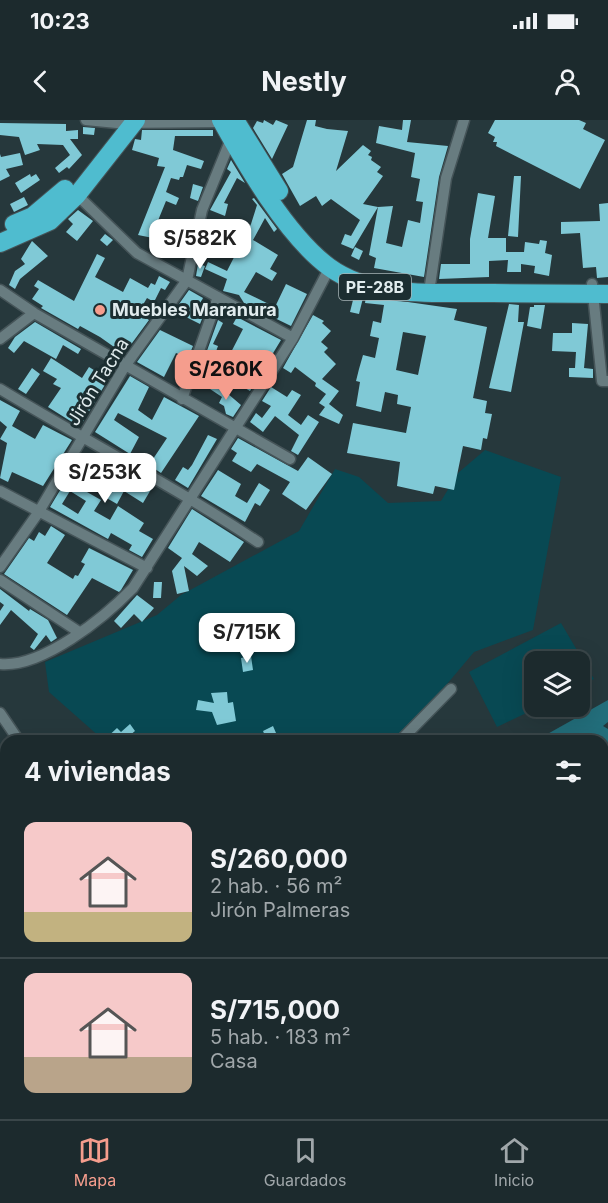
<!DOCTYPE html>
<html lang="es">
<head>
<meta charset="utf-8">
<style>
  body { margin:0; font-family:Inter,sans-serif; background:#293639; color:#f1f3f6; height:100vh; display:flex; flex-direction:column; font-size:22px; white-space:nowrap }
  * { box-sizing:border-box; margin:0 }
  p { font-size:20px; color:#a0a7aa }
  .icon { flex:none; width:33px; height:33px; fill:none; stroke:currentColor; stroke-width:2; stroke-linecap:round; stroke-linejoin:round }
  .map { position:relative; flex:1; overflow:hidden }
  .sheet { position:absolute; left:0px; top:615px; width:609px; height:384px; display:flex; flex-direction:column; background:#1c2a2d; border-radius:18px 18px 0 0; box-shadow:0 6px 24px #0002,0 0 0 2px #3a4649 }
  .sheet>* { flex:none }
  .controls { position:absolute; left:524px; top:531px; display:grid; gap:12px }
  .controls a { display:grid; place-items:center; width:66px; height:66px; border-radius:12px; background:#1c2a2d; box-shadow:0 6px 24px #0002,0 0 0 2px #3a4649; font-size:30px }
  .price { position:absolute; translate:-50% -51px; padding:0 14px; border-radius:12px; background:#fff; color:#222; font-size:20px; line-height:39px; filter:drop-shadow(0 2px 3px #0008) }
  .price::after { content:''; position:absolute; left:50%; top:36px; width:18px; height:14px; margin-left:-9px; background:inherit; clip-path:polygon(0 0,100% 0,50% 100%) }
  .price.active { background:#f59d8d; color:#111 }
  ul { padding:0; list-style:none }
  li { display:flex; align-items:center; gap:18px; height:150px; padding:0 24px }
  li+li { border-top:2px solid #3a4649 }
  li span { display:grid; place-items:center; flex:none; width:168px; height:120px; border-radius:12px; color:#555 }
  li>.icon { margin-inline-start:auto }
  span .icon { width:72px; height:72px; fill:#fffc; stroke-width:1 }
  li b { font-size:26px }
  h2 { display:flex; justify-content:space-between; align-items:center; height:72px; padding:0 24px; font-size:26px }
  .status { display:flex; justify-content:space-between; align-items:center; height:42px; padding:0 30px; background:#1c2a2d; direction:ltr }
  .status svg { height:16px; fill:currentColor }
  header { display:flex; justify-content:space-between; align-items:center; height:78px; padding:0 24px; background:#1c2a2d; font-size:27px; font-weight:700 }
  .tabs { display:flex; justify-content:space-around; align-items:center; height:84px; border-top:2px solid #3a4649; background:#1c2a2d; font-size:16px; color:#a0a7aa }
  .tabs a { display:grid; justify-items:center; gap:3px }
  .tabs .active { color:#f59d8d }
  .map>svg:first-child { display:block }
  .green { fill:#084953 }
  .water { fill:#236f7c }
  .building { fill:#80c9d6; fill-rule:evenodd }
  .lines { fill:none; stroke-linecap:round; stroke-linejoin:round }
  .street-casing { stroke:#455458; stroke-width:13 }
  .highway-casing { stroke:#455458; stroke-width:20 }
  .street { stroke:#687c80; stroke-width:10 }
  .highway { stroke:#4fbccf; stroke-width:18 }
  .poi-dot { fill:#f59d8d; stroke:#1c2e31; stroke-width:2 }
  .labels { text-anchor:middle; stroke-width:6; stroke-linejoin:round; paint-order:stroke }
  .shield { fill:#1c2e31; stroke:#a6b3b5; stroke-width:1.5 }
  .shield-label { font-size:16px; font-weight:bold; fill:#e1ecee }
  .poi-label { font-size:18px; font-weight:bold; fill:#e1ecee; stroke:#1c2e31; text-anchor:start }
  .street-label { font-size:18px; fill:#e1ecee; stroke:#1c2e31 }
</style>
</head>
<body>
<div class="status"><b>10:23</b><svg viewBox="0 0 49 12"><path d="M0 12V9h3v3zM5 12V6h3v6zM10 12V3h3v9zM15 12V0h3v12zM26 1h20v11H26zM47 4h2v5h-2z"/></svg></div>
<header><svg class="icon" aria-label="back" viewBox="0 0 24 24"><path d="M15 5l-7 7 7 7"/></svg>Nestly<svg class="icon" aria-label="person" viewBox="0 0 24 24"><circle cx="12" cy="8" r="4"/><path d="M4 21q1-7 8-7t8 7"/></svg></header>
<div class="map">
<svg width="608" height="999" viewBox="0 0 608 999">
  <rect width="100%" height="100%" fill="#26383c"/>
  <path class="green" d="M485 330 561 357 533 510 474 532 399 621H127L135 611 101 618 49 572 45 542 157 495 181 475 299 411 335 349 359 357 388 383 441 381 458 353Z
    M561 503 594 559 579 566V542H534V586L539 587 497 607 469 552Z"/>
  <path class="water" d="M608 580V602L603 606 608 609V827H603V621H535Z
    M0 742 6 745V775L0 772Z
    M0 821 6 822V863L0 861Z
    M14 993H152L147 999H9Z"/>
  <path class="building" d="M264 0 273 5 276 0 288 5 272 39 253 8 257 1 263 3Z
    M307 0H316L315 6 327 9 348 11 336 51 363 25 371 31 368 35 372 37 371 40 381 47 377 52 383 56 363 84 378 87 353 129 341 124 345 114 351 116 360 100 331 79 322 86 316 76 300 86 282 54 293 47Z
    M403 0H411L407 22 448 26 439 57 424 157 374 148 376 138 369 135 378 87 393 86 386 123 402 127 408 100 420 103 423 82 416 81 420 59 411 57 415 33 376 23 379 6 402 10Z
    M495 0H579L586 3 583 9 605 20 580 69 496 26 497 22H493L495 17 488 13Z
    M0 3 66 4V11L78 10V19H70L82 35 69 49 67 47 59 53 55 48 70 35 63 25 37 24 40 30 25 35 19 17 0 15Z
    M83 7 95 8 94 15 83 14Z
    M142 10H213V16H175L173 30 204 41 201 49 187 45 183 57H180L179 60 171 58 166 72 179 78 176 85 166 81 157 103 170 106 169 113 187 117 180 138 170 134 171 128 152 124 153 118 138 115 165 47 157 46 159 38 132 30 135 19 141 20Z
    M20 33 23 45 6 49 10 56 0 61V34L1 37Z
    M231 40 245 63 237 58 224 83 228 84 225 96 210 90 231 52 227 49Z
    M30 54 31 57 36 54 40 60 21 73 15 63Z
    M514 56H521L518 117 508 116Z
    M193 64 203 67 198 81 190 78Z
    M478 73 495 76 488 118H506V132H524L525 122 539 124 540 120 547 121 545 133 552 135 549 156 534 153 535 146 521 144V152H507L508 140 489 141V157L439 159 441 144H470V119Z
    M24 77 28 85 14 92 10 84Z
    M254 78 277 109 274 112 265 98 253 120 278 135 270 149 277 153 272 161 256 152 244 172 275 187 286 164 307 174 291 206 244 183 239 175 223 171 227 159 205 149 208 142 227 151 251 104 257 85 252 79Z
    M608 83V157L597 158 596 147 583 148 580 113 561 114V102L600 101 599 84Z
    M78 90 93 101 77 121 66 112 73 104 68 99Z
    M105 114 113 120 107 126 100 120Z
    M32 121 48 136 20 159 15 169 9 165 15 151 25 144 21 139Z
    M355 127 363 131 359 140 351 136Z
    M97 134 105 138 95 157 123 172 130 158 148 168 151 163 155 165 159 156 170 162 165 170 161 168 154 182 147 178 138 193 149 200 124 234 100 217 80 206 78 209 41 188 43 186 32 179 39 169 34 166 38 160 74 181Z
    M198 144 205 146 201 157 196 156Z
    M189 170 203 178 197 190 204 194 200 204 174 191Z
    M354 176 363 178 359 194 350 192Z
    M366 176 457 189 454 200 487 207 473 278 487 281 485 293 492 294 487 319 483 318 481 330 463 326 454 370 435 366 433 374 397 366 400 342 347 333 353 303 406 313 411 287 397 284 398 275 385 272 381 292 356 286 360 262 356 261 359 249 363 235 375 238 379 218 370 216 373 201 381 203 384 185 365 183ZM403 212 426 216 418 255 396 250Z
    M509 184 519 185 518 202H524L511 272 489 268Z
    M534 185H545L541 209 527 206 530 187H534Z
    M313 195 324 201 322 203 331 211 321 222 328 228 324 232 336 244 322 259 339 271 329 284 343 295 339 304 319 295 325 287 319 283 326 274 315 266 316 263 295 247 291 253 283 248Z
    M237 197 281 220 250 271 238 264 246 251 227 240 243 209 233 204Z
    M218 200 223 203 213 224 218 226 207 256 199 253Z
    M35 202 81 229 78 234 63 225 56 239 24 221 14 233 8 228 15 217Z
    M572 203 588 204 584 248 593 249V258L569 257V248H575L576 232 552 231 553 213H572Z
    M160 210 193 226 188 238 176 233 164 257 137 242Z
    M51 238 82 258 89 247 102 255 109 244 115 248 82 303 74 298 72 302 48 287 61 268 53 264 57 259 43 251Z
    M32 248 40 254 26 274 18 269Z
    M130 256 149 267 138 290 152 300 164 277 199 296 161 353 149 345 167 318 118 293 114 300 139 317 130 334 95 312Z
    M214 262 241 285 233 297 226 294 224 286 219 283 222 277 210 269Z
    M271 267 287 277 292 270 301 275 288 295 301 305 308 295 319 302 298 335 291 331 299 315 275 296 263 312 250 302 256 293 262 298 271 286 262 281Z
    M0 280 20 291 12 306 35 319 43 305 72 320 43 366 12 352 8 362 0 358 7 323 0 319 7 307 0 301Z
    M208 315 217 319 188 368 175 360 183 347 188 350 192 345Z
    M238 318 298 351 308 337 332 354 306 390 282 374 290 362 257 344 251 352 232 341 237 333 231 329Z
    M103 338 153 366 143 383 124 371 117 384 103 376 112 359 99 352 87 372 101 380 94 391 110 400 118 386 144 403 139 411 153 419 142 437 129 430 132 425 111 413 108 419 50 387 71 352 81 358 89 345 97 350ZM70 371 86 381 78 394 62 384Z
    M218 350 241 364 235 376 247 383 259 363 270 370 260 386 255 383 245 402 201 376Z
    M192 389 244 422 230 442 199 422 192 434 208 446 197 456 184 446 189 471 177 474 172 451 182 438 168 428Z
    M51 406 65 415 47 443 73 459 75 455 78 456 85 444 81 442 89 428 133 450 121 470 119 472 92 458 67 495 4 454 29 418 34 421 39 412 45 416Z
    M154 462H162L161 478H153Z
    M0 469 29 491 30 489 48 500 57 518 51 522 46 515 34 530 30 527 38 514 11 490 0 505V491L4 485 0 482Z
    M137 475 154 488 142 502 134 494 121 508 114 501Z
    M251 536 253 550 243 552 241 538Z
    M227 572 228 583 233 582 236 601 217 605 212 592 196 590 198 580 214 583 211 573Z
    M130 604 135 611 123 621H103L117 608 121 612Z
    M273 606 276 613 266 618 263 611Z"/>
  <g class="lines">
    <defs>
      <path id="street" d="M86 0 117 3 222 2
        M73 71 137 133 293 218
        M592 164 602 261H608
        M0 170 34 193 290 339
        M429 172 446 58 464 0
        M0 219 34 193
        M0 269C86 321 174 366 258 422
        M182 279 218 177
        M0 371 147 448
        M0 447 38 393 125 246 187 160 202 90 231 19
        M0 460 79 512
        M0 544C42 548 104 498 133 468L293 218 331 145
        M0 593 19 621
        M400 621 451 569"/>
      <path id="highway" d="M221 0C246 45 287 116 329 147 374 180 440 172 493 173 532 173 570 174 608 174
        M235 0 279 71
        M14 104 33 96 65 69
        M0 123 50 101 77 75 136 0"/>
    </defs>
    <use href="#street" class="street-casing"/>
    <use href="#highway" class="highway-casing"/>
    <use href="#street" class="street"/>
    <use href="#highway" class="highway"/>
  </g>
  <circle class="poi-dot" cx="100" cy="190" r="6"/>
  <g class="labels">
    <rect class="shield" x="339" y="154" width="72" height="26" rx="4.5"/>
    <g class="shield-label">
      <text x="375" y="173">PE-28B</text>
    </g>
    <g class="poi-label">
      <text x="112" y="196">Muebles Maranura</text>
    </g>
    <g class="street-label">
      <text transform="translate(98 262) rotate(-58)" y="6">Jirón Tacna</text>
    </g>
  </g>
</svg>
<div class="controls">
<a><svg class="icon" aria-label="layers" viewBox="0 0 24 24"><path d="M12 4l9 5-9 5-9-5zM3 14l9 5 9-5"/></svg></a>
</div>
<b class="price" style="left:200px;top:150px">S/582K</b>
<b class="price active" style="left:226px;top:281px">S/260K</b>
<b class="price" style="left:105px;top:384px">S/253K</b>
<b class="price" style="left:247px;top:544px">S/715K</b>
<section class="sheet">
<h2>4 viviendas<svg class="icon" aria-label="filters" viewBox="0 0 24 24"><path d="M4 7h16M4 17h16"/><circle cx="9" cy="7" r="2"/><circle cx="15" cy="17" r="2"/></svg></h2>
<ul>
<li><span style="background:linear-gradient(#f6c9c9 75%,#c2b280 0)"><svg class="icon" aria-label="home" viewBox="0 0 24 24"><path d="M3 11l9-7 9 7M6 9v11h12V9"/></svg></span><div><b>S/260,000</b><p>2 hab. · 56 m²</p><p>Jirón Palmeras</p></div></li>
<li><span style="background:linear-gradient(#f6c9c9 70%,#b9a48a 0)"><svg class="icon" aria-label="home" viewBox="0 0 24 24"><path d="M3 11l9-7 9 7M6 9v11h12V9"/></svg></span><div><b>S/715,000</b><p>5 hab. · 183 m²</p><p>Casa</p></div></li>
</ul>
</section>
</div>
<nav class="tabs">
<a class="active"><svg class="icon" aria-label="map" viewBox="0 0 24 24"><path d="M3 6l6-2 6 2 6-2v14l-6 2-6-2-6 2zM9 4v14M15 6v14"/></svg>Mapa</a>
<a><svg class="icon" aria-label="saved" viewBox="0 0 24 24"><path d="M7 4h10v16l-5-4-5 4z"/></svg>Guardados</a>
<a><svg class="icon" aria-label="home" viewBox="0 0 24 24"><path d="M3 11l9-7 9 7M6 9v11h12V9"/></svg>Inicio</a>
</nav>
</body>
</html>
